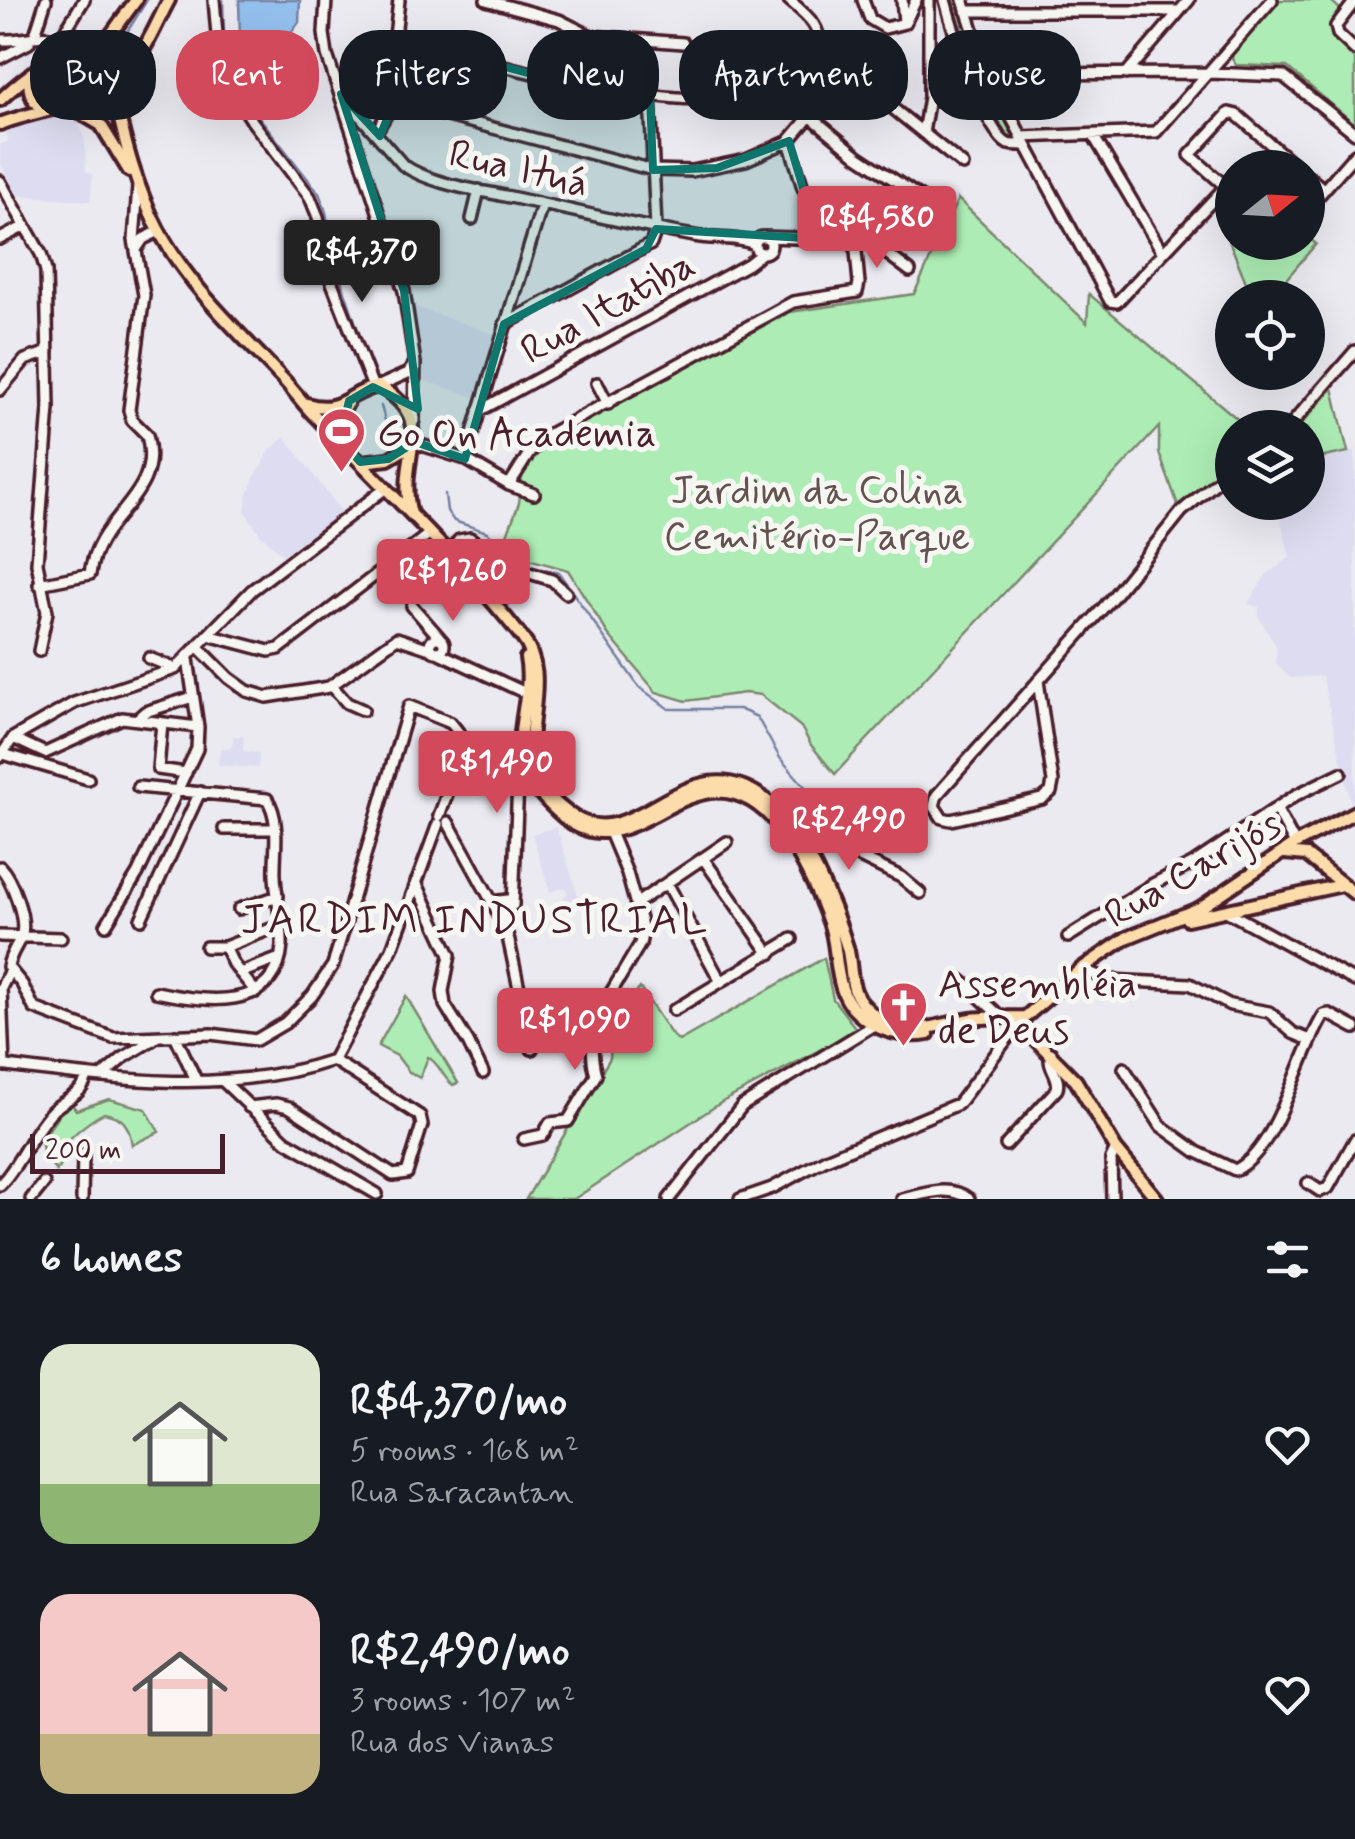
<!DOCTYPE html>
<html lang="en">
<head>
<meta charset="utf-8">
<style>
  body { margin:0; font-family:Mynerve,sans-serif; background:#242831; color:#f1f3f6; height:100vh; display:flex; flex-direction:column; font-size:38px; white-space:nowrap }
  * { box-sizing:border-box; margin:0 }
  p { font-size:32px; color:#9ea1a6 }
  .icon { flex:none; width:55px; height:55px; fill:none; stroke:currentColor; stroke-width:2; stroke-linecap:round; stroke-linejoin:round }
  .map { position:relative; height:1199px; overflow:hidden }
  .details { display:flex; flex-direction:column; background:#171b24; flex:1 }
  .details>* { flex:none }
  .banner { position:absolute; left:30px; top:30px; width:1295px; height:90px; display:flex; gap:20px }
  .needle { width:65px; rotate:72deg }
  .tools { position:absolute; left:1215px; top:150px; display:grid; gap:20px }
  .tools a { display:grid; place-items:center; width:110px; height:110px; border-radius:50%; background:#171b24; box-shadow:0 10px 40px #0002; font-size:50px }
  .scale { position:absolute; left:30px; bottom:25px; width:195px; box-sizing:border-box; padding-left:10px; border:5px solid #4a1f2b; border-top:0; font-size:28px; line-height:35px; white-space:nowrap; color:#4a1f2b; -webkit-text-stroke:8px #f6f6f2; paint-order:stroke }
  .price { position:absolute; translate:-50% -85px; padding:0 22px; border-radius:10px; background:#d1495b; color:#fff; font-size:32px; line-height:65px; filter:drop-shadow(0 2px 5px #0008) }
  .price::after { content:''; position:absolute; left:50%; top:60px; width:30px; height:22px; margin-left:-15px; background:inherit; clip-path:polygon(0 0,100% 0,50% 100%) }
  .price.active { background:#222; color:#fff }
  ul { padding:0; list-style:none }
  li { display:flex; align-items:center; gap:30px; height:250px; padding:0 40px }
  li span { display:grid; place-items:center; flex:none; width:280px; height:200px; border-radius:30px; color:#555 }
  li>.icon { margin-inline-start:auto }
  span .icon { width:120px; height:120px; fill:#fffc; stroke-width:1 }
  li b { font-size:42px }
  h2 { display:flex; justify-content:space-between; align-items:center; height:120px; padding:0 40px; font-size:42px }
  .pill { padding:0 35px; border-radius:40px; background:#171b24; box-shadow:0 10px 40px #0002; font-size:35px; line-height:90px }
  .pill.active { background:#d1495b; color:#fff }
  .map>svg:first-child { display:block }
  .built { fill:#dedcf0 }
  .green { fill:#adedb5; stroke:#7c8670; stroke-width:2.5 }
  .water { fill:#94c0ee; stroke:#7680a0; stroke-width:2.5 }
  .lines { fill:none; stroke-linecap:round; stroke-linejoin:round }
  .stream { stroke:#7680a0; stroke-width:2.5 }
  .minor-casing { stroke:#4a1f2b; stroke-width:16 }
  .major-casing { stroke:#4a1f2b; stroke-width:18 }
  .minor { stroke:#f6f6f2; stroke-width:9 }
  .major { stroke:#fddcac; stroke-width:10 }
  .marked { fill:#0f766e; fill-opacity:0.2; stroke:#0f766e; stroke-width:8; stroke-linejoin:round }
  .labels { text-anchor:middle; stroke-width:10; stroke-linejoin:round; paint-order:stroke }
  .street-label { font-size:40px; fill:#4a1f2b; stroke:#f6f6f2 }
  .poi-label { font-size:40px; fill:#4a1f2b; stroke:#f6f6f2; text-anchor:start }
  .park-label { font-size:40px; fill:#63524e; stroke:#f6f6f2 }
  .neighbourhood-label { font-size:42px; letter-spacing:2.5px; fill:#4a1f2b; stroke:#f6f6f2 }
</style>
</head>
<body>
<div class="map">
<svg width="1355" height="1199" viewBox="0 0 1355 1199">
  <rect width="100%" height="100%" fill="#ebeaf1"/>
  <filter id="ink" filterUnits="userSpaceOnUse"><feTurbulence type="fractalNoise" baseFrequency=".01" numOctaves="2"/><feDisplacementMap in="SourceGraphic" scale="20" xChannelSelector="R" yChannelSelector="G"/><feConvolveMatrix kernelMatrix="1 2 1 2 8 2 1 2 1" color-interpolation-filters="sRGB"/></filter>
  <g filter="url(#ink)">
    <path class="built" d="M69 114 78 118 85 142 86 171 93 175 90 201 16 195 0 161V145L8 141 6 130Z
      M412 306 497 335 475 397 425 381Z
      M285 437 342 512 283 555 260 534 245 511 247 496 254 478 271 449Z
      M1355 450V803L1351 804 1322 676 1291 678 1287 675 1275 662 1277 648 1258 615 1259 607 1248 604 1267 574 1290 558 1277 503 1308 502V461Z
      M234 736 244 737 243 751 259 753 258 768 218 765 220 748H231Z
      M556 827 581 905 568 908 564 896 568 894 566 887 550 892 532 834Z"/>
    <path class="green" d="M953 0H959L995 101 1015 141 1008 138 981 89Z
      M1278 0H1330L1340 9C1322 29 1338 42 1355 56V124L1287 67 1236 65 1232 59 1233 52Z
      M94 61 102 64 106 70 101 67C88 78 75 78 62 69L56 75 75 86 100 79 105 80C87 91 63 102 42 97L40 83 50 72Z
      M1224 198 1232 199V242H1308V237L1316 244 1271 297H1252L1215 206Z
      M958 199 1087 323 1089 294 1247 427 1232 428V462L1178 505 1159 453V427L835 774 811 745 801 727 761 695 745 693 686 701 656 692 608 634 568 570 525 558 504 543 519 503 523 468 543 446 565 431 790 312 914 294Z
      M1333 388 1348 452 1310 460 1308 428 1299 427Z
      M824 958 833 999 857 1030 722 1102 574 1199H526L610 1058 612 1023 640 988 671 1034 679 1041Z
      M406 996 458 1083 453 1085C442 1077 440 1064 428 1057L420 1078 409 1072 397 1056 378 1046Z
      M109 1099 146 1109 159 1132 132 1145C129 1125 124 1117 104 1113 94 1118 67 1137 65 1147 61 1158 64 1161 56 1171L43 1151 41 1140C52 1127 59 1112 70 1101L76 1110Z"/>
    <path class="water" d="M239 0H300L299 22 289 36 240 38Z"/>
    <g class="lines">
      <path class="stream" d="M223 0 224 33
        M952 0 975 69 1005 133
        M117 48 147 0
        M226 60 259 117 319 193 326 212 334 259 358 330
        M61 73 80 82 103 74
        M381 406 387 428 402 445
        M445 494 447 511 454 521 487 532 504 552 526 565 559 573 639 687 669 709H739L757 717 780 758 807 789"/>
      <defs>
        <path id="minor" d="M214 0 220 69 252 121 310 197 318 217 329 275 373 387
          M326 0 324 33 327 55 404 291 415 363 414 421
          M486 0 559 20 591 36 683 43
          M789 0C809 17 822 27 820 54
          M863 0 870 19 885 28 905 23 916 0
          M902 0 904 22
          M945 0C952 27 985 133 1008 144 1012 145 1021 145 1024 145
          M963 0 988 74 1110 301 1117 302 1226 186
          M1355 1 1336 26 1338 34 1355 50
          M966 11H1179
          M35 35 46 0
          M395 37C469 57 542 78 617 90 650 95 684 101 716 98 754 95 791 77 820 54
          M60 39 84 0
          M0 40C33 42 49 24 76 54
          M820 54 828 56 963 165
          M0 58 29 43
          M988 74 1210 73 1283 76 1355 133
          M1126 74 1189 0
          M341 94 403 165C431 184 472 189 505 196 568 209 631 225 694 236 715 240 735 236 755 244
          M394 102 653 170 692 171 746 160 789 141 810 116 858 156 923 199
          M376 132 394 102 395 37 399 0
          M923 133 929 97V0
          M1093 135 1163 253
          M1020 137 1156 132 1272 0
          M789 141 803 188 812 197 910 271
          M1308 176 1324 190
          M0 181 41 254 46 271 49 408 37 563 47 612 39 651
          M1232 192 1190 155 1229 113 1237 115 1298 168
          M1308 208 1355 154
          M472 219 479 190
          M765 237 859 240
          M755 245a8 8 0 1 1 16 0a8 8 0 1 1-16 0Z
          M0 239 23 227
          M137 248 143 239 159 231
          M505 324 651 244 656 229 650 95
          M597 383 608 404
          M379 386 408 373 415 363
          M0 390 25 360 48 352
          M479 411 748 264 762 253
          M1288 428 1355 351
          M412 442 465 459 509 485 534 494
          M465 459 542 205
          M509 485 530 452 551 433 793 302 857 292 859 283 855 241
          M448 555 459 540 470 538 507 566 552 580 566 593
          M39 584 90 574C97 514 164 498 147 435L132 420 129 410 144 295 134 240 138 186
          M412 606 440 638
          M208 635 269 651 279 649 429 534
          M430 645a7 7 0 1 1 14 0a7 7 0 1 1-14 0Z
          M198 647 229 678 247 691 267 697 329 687 397 638 433 650
          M437 652 532 696
          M149 658 174 668
          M1038 681 1053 782 1051 792 1042 799 951 820 942 818 934 806 937 795 1112 598 1182 511 1232 469
          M332 686 347 703 363 710
          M137 719 145 712 193 697
          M162 723 158 769 186 773
          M13 738 45 753 122 718 198 727
          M0 753 88 779
          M0 757 13 738 74 703 175 669 252 590 386 488
          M138 787 267 799C281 820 274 852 275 876 276 899 283 922 282 946 277 1013 203 1002 156 992
          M1276 808 1295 844
          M448 822 496 909
          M791 828 804 830 901 877 920 893
          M224 829H275
          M703 858 770 954
          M0 867C11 878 28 920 21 937 16 948 10 954 8 967L22 984 34 1008 113 1038 211 1034 256 1040 285 1023 312 996 333 965 409 706 451 723 463 738 462 753 439 816
          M416 882 450 955 443 991 445 1005 468 1042 483 1073
          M667 883 721 982
          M637 903 727 842
          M513 905 518 781 520 773 530 766
          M239 909 278 896
          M1226 911 1355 981
          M498 914 503 916 510 912 508 900 499 901 496 909 508 937 532 1049
          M141 919 200 792
          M106 925 138 873 197 749 198 727 188 659
          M0 936 61 938
          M1068 937 1153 884 1194 863 1296 795 1341 773
          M206 947H225L233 964 256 992
          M225 947 281 925
          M1081 969 1109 980 1190 984 1230 1005 1269 1012 1293 1033 1310 1040
          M240 973 280 958
          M961 980 1001 1017
          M674 1010 792 939
          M592 1015 604 1004 640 944 643 930 627 873 607 825
          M175 1035 196 1080
          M0 1065C109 1079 227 1096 333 1060L392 949 438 824
          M4 1066 1 988 10 970
          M1124 1068 1161 1126 1197 1152 1235 1170C1278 1151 1299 1053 1324 1015L1329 1014 1355 1028
          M102 1076 123 1058 157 1037
          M224 1082 286 1141 377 1194
          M249 1107 276 1104 289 1107 393 1175 407 1173 422 1125 420 1116 333 1060
          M524 1139 543 1135 550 1123 568 1121 596 1075C590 1054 591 1028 602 1008
          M1006 1145 1057 1089C1061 1076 1046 1067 1051 1053
          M1308 1183 1320 1191 1328 1188 1355 1140
          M0 1185C21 1163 32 1131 53 1110 65 1099 84 1094 87 1076
          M31 1199 44 1183
          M82 1199 83 1155
          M669 1199 742 1106 874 1025
          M740 1199 772 1188 826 1159 958 1104 1019 1023
          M902 1199C925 1194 950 1184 969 1199
          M1112 1199 1111 1159 1116 1149"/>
        <path id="major" d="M94 53 104 44 136 0
          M31 73C27 87 30 100 43 109
          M0 100C24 77 77 33 111 61 116 73 112 84 115 98 125 143 136 187 158 229 189 287 236 329 280 376 293 389 303 404 316 417 385 489 459 558 521 636 565 691 489 762 574 817 638 858 691 733 772 805 804 832 835 907 847 947 852 964 849 984 859 999 868 1013 886 1025 903 1028 925 1032 949 1022 971 1019 989 1017 1007 1017 1025 1017
          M67 105 101 125 129 171
          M120 112 130 70
          M0 124C43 107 98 107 130 69 146 50 157 22 169 0
          M307 404C342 415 349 391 379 386 441 422 395 457 411 514
          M340 439V416L348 402
          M361 462 388 459 410 446
          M526 658C534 695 511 735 525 770 532 786 546 801 558 812 634 886 695 724 780 827 799 850 819 894 829 922 836 940 835 962 840 981 848 1020 892 1041 928 1034
          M1285 853 1306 855 1355 894
          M1187 919 1342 885
          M1023 1019 1081 969 1126 938 1200 908 1295 844 1355 812
          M1019 1023 1076 1081 1116 1149 1157 1199"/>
      </defs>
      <use href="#minor" class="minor-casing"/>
      <use href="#major" class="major-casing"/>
      <use href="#minor" class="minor"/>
      <use href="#major" class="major"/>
    </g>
  </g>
  <path class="marked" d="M395 37 546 78 650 95 653 170 717 168 789 141 803 188 845 225 837 240 656 229 646 249 504 324 465 459 415 442 388 459 360 462 340 439 349 401 373 387 418 409 404 291 341 94 380 136 394 102Z"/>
  <defs>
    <symbol id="stadium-pin" viewBox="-11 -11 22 30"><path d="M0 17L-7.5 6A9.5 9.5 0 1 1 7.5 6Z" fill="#d1495b" stroke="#f6f6f2"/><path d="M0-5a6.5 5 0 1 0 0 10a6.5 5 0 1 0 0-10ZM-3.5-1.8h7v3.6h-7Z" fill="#fff"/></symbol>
    <symbol id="church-pin" viewBox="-11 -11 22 30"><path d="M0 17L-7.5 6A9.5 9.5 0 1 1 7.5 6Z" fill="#d1495b" stroke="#f6f6f2"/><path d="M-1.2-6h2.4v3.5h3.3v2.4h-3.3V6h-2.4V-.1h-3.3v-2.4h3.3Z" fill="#fff"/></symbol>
  </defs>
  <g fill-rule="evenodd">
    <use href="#stadium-pin" x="314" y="404" width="55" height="75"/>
    <use href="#church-pin" x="876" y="978" width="55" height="75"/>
  </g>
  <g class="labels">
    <g class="street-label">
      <text transform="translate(519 167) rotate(13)" y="14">Rua Ituá</text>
      <text transform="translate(607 306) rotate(-29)" y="14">Rua Itatiba</text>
      <text transform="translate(1192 868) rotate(-30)" y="14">Rua Carijós</text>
    </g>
    <g class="poi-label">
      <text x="377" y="446">Go On Academia</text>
      <text x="938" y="997">Assembléia<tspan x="938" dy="46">de Deus</tspan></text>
    </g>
    <g class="park-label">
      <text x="817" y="503">Jardim da Colina<tspan x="817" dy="46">Cemitério-Parque</tspan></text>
    </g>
    <g class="neighbourhood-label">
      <text x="475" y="933">JARDIM INDUSTRIAL</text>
    </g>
  </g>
</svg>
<div class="tools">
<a><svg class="needle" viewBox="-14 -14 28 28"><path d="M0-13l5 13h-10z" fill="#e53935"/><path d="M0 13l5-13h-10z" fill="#9ea1a6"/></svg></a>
<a><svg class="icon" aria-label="locate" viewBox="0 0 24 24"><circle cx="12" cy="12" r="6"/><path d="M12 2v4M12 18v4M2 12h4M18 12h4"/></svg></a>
<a><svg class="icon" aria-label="layers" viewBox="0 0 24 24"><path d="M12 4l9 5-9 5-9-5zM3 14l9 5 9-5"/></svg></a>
</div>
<div class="scale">200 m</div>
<b class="price" style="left:877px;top:271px">R$4,580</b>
<b class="price active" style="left:362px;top:305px">R$4,370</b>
<b class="price" style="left:453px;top:624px">R$1,260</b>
<b class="price" style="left:497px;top:816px">R$1,490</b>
<b class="price" style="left:849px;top:873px">R$2,490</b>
<b class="price" style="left:575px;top:1073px">R$1,090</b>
<div class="banner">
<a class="pill">Buy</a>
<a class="pill active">Rent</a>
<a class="pill">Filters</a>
<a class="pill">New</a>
<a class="pill">Apartment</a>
<a class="pill">House</a>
</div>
</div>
<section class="details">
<h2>6 homes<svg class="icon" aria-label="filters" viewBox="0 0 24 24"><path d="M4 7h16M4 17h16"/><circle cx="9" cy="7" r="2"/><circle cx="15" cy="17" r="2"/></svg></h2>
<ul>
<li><span style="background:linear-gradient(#dfe7d0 70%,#8fb573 0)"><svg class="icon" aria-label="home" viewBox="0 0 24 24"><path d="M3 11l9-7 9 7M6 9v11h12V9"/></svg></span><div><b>R$4,370/mo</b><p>5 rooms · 168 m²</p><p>Rua Saracantan</p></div><svg class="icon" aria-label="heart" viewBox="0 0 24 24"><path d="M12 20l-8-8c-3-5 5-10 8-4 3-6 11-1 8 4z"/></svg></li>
<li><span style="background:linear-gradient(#f6c9c9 70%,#c2b280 0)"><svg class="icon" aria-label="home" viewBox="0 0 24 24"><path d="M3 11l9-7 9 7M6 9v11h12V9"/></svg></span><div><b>R$2,490/mo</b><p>3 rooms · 107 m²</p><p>Rua dos Vianas</p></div><svg class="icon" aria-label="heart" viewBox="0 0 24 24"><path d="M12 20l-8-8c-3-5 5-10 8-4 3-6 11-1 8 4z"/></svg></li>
</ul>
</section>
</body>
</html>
